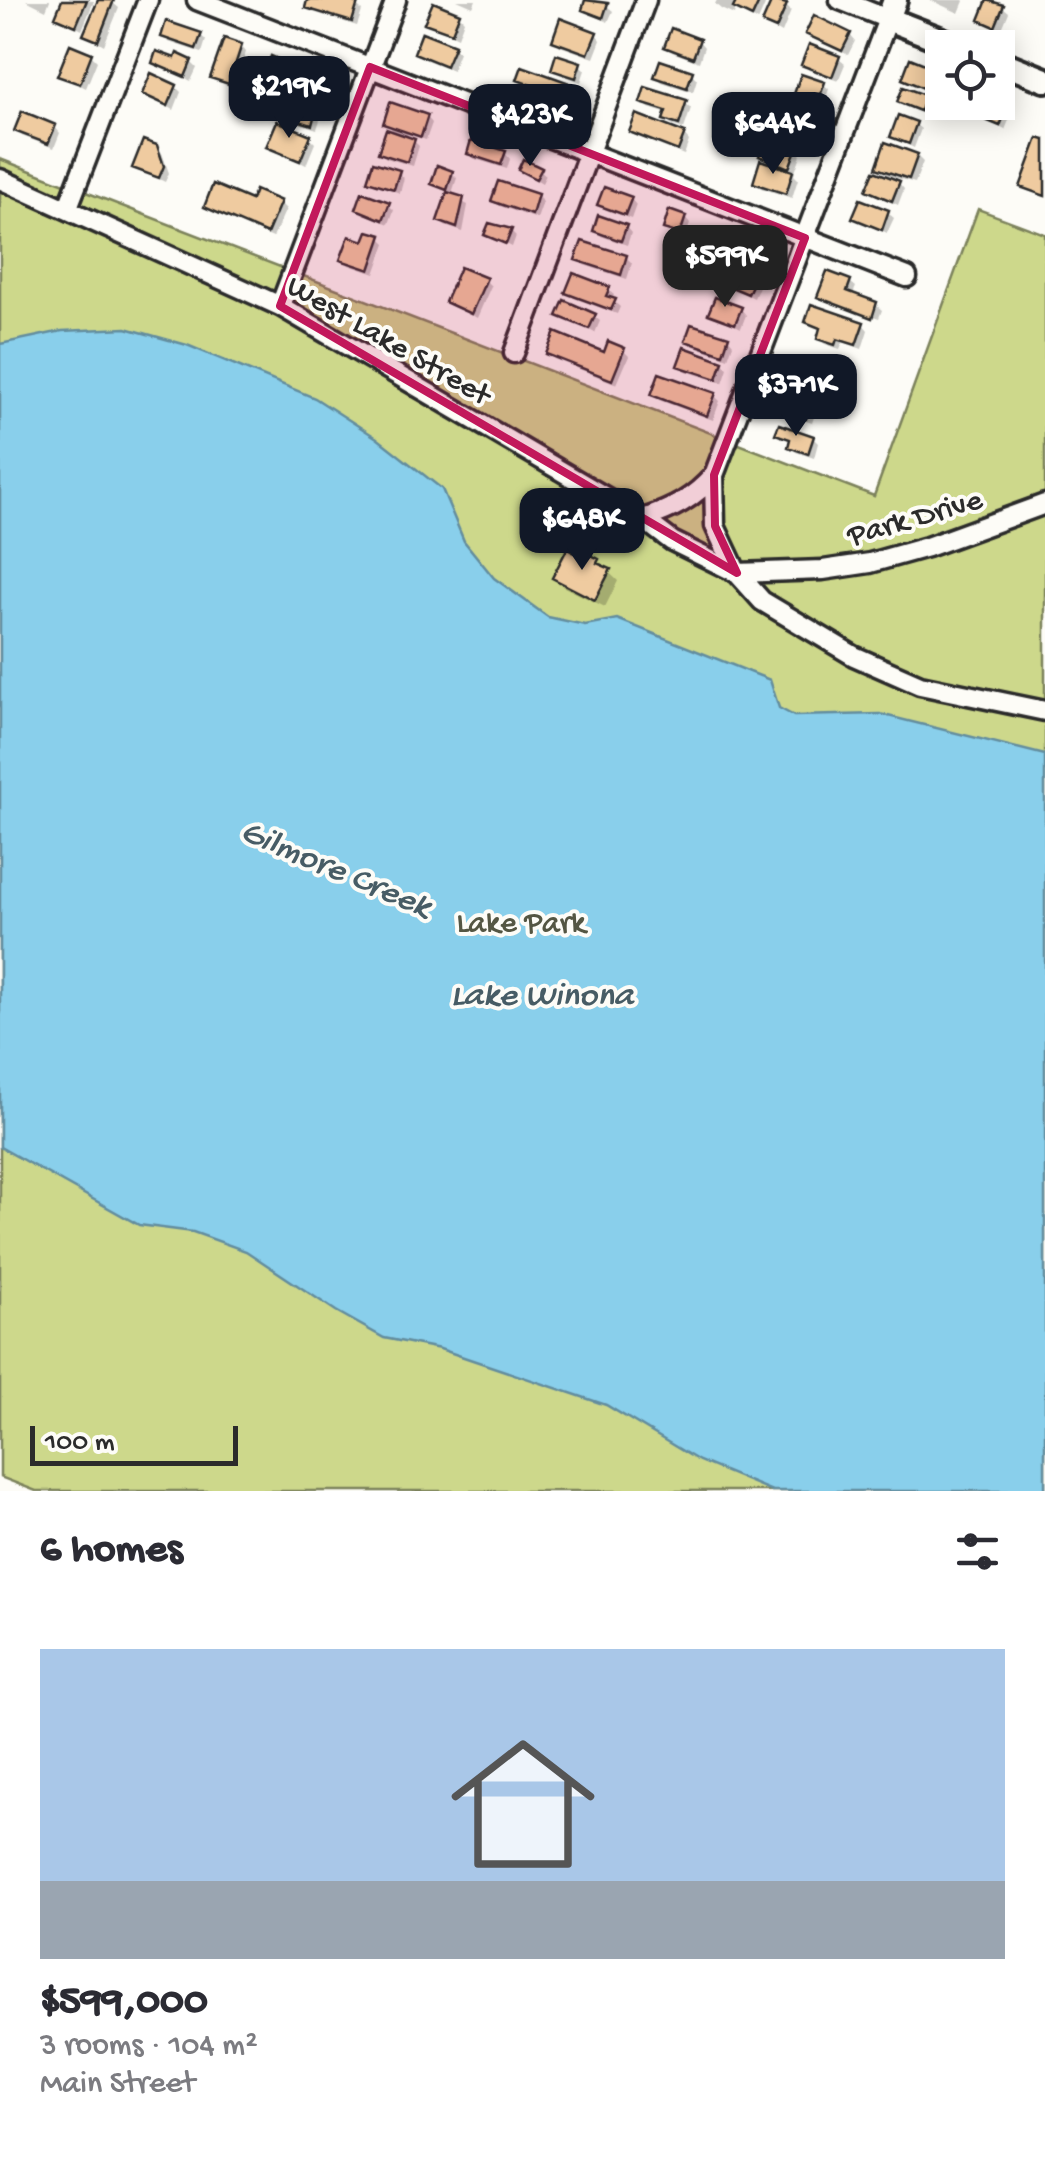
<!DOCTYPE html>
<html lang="en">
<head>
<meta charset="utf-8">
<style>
  body { margin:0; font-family:"Gochi Hand",sans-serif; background:#f7f7f7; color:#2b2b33; height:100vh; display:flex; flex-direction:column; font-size:38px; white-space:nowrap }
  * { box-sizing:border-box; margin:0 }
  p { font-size:32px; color:#7c7c81 }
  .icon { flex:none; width:55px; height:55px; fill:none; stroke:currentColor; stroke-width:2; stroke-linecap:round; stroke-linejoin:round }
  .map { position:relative; height:1491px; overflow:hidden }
  .sheet { display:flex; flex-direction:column; background:#fff; flex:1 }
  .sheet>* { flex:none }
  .tools { position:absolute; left:925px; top:30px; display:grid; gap:20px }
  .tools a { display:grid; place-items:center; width:90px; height:90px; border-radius:0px; background:#fff; box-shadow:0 5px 25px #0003; font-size:50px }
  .scale { position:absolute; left:30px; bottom:25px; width:208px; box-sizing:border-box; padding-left:10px; border:5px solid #2b2b2b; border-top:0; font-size:28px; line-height:35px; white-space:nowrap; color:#2b2b2b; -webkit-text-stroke:8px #fdfcf7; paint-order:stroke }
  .price { position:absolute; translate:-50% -85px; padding:0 22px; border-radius:20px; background:#111827; color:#fff; font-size:32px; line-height:65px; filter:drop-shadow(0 2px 5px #0008) }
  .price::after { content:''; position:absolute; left:50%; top:60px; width:30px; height:22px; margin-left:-15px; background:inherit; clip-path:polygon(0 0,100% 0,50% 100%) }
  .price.on { background:#222; color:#fff }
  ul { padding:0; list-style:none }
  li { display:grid; align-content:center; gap:20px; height:530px; padding:0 40px }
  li+li { border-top:2px solid #e1e1e2 }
  li span { display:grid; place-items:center; height:310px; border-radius:0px; color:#555 }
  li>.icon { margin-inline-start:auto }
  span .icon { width:180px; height:180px; fill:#fffc; stroke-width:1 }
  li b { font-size:42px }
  h2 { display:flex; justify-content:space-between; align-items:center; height:120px; padding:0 40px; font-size:42px }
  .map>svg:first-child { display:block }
  .green { fill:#cdd88b; stroke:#7c825b; stroke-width:2.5 }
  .water { fill:#89cfeb; stroke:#638d9e; stroke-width:2.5 }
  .shadow { fill:#0003 }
  .building { fill:#efcba0; stroke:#2b2b2b; stroke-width:2.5 }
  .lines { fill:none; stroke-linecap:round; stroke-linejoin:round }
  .minor-casing { stroke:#2b2b2b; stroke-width:25 }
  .major-casing { stroke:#2b2b2b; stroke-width:30 }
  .minor { stroke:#fdfcf7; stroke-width:18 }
  .major { stroke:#fdfcf7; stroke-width:22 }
  .marked { fill:#c2185b; fill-opacity:0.2; stroke:#c2185b; stroke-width:8; stroke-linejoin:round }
  .labels { text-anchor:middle; stroke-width:8; stroke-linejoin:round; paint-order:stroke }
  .street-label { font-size:32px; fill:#2b2b2b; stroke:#fdfcf7 }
  .park-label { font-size:32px; fill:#545643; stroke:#fdfcf7 }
  .water-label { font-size:35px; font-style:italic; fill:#475c65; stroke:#fdfcf7 }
</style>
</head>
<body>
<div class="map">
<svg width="1045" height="1491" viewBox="0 0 1045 1491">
  <rect width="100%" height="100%" fill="#fdfcf7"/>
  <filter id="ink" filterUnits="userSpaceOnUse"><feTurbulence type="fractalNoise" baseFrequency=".01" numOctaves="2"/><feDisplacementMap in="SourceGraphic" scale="20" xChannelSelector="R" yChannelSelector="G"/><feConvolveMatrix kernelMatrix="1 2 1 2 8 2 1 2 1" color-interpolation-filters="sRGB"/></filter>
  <g filter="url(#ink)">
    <path class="green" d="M0 159 874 496 978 209 1045 234V1491H36L0 1477Z"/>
    <path class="water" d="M126 328 187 345 315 398 377 438 442 489 464 541 494 578 548 617 585 625 617 619 770 680 779 708 794 716 880 714 1045 755V1491H772L699 1461 606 1405 440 1349 384 1338 336 1311 246 1251 193 1232 139 1225 0 1147V344L62 331Z"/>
    <path class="shadow" d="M26 0H50L46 10Z
      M65 0 94 1 82 30 58 17Z
      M100 0 113 3 119 8 104 45 86 34Z
      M310 0H339L356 5 362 11 357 26 313 12 307 7Z
      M457 0H476L473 7Z
      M588 0 607 6 613 11 608 22 584 9Z
      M717 0H760L765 5 758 21 736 8 734 15 721 9 715 4Z
      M930 0H963L964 1 959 13Z
      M786 6 791 11 782 33 765 23Z
      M1003 7 1009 12 1001 31 982 20Z
      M459 15 464 20 458 37 427 22Z
      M808 33 850 35 855 41 848 55Z
      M596 34 601 40 594 58 560 46 554 40Z
      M200 35 206 40 202 53 169 42 164 36Z
      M699 41 704 47 699 62 672 52 666 46Z
      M241 46 246 52 234 88 219 82 213 77Z
      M453 47 459 52 452 70 422 58 417 52Z
      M91 55 97 61 86 88 60 75Z
      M839 59 845 64 838 81 809 70 804 65Z
      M154 62H191L197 68 191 81Z
      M580 65 585 70 581 82 559 74 554 69Z
      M288 66 293 72 284 95 263 83Z
      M938 72 942 81 937 95 905 78Z
      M692 74 697 79 693 92 662 82 656 76Z
      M332 79 338 85 330 106 307 95Z
      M520 79 577 88 583 93 576 113 551 104 545 98 547 92 525 85Z
      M823 84 829 89 823 106 803 99 797 93Z
      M176 87 181 92 174 110 145 94Z
      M998 96 1015 106 1005 130 969 111 998 102Z
      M924 98 930 103 926 114 900 102Z
      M643 102 685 103 691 108 684 129 671 125 666 119 668 114 649 108Z
      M316 109 322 114 317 129 296 122 290 117Z
      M427 117 432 123 426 140 407 134 419 146 413 166 386 158 381 152 398 136 386 123Z
      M812 121 817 126 809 144 774 124Z
      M915 124 921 129 914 148 893 137Z
      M55 127 60 133 54 148 22 136 17 130Z
      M632 132 684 135 689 141 684 155 638 137Z
      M309 137 315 143 306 165 269 146Z
      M156 147 162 153 169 173 165 182 135 167Z
      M796 149 801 155 794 175 798 179 792 198 761 188 756 182 775 168 762 155Z
      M505 153 510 159 507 169 475 159 469 154Z
      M917 156 923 162 915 183 887 175 879 167Z
      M521 170H540L546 175 542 183Z
      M398 172 404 178 400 193 376 185 370 180Z
      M452 173 457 178 451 196 468 205 463 232 445 226 440 220 449 193 434 184Z
      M899 183 904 189 898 205 869 190Z
      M537 196 543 202 537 219 500 206 494 201Z
      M631 199 636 205 631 219 606 210 600 205Z
      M252 203H280L286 209 273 238 212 212 206 207Z
      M389 205 394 210 389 224 364 214 358 209Z
      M888 213 894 218 887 233 855 217Z
      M685 218 690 224 685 238 666 228Z
      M626 227 631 233 627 245 601 236 596 230Z
      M511 231 516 236 512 247 487 234Z
      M381 238 386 243 375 274 349 265 343 259Z
      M765 251 771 257 765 272 736 262 731 256Z
      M626 257 632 263 627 279 584 265 578 259Z
      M713 278H755L760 284 754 298Z
      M485 280 491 286 477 318 448 302Z
      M850 282 856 287 852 296 876 305 882 310 879 318 820 297Z
      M608 290 614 295 612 300 620 307 617 314 574 298 568 292Z
      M741 309 746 315 741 328 711 313Z
      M560 315 594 316 600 321 595 333Z
      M807 322 863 324 868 330 862 349 843 342 840 349 825 344 819 338 822 330Z
      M728 338 733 344 728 358 694 346 688 341Z
      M623 350 629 356 617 384 554 359 549 353 605 355Z
      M722 363 728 368 723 383 686 371 680 365Z
      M829 377 834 382 829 399 789 386 783 380Z
      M654 395 715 396 720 401 713 420 659 400Z
      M811 403 817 408 812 423 789 415 783 409Z
      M778 434 813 438 818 443 814 458 796 452 790 446 792 442Z
      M597 561 618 581 605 607 564 587 555 578Z"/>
    <path class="building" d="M62 0H87L76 26 55 17Z
      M98 0H114L98 41 83 35Z
      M307 0H348L358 3 352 22 305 8Z
      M585 0 608 3 603 18 582 10Z
      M737 0H760L752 17 733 8Z
      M772 0 787 4 776 29 762 23Z
      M987 0 1004 5 995 27 979 20Z
      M433 2 460 13 452 33 424 23Z
      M814 15 851 33 842 51 805 34Z
      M560 18 597 32 588 54 552 41Z
      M166 21 202 33 196 49 161 37Z
      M671 28 700 39 693 58 664 47Z
      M422 32 455 45 446 66 414 53Z
      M224 38 242 44 229 84 210 78Z
      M70 44 92 53 80 84 57 76Z
      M809 44 840 56 832 77 801 65Z
      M156 51 175 58 177 53 192 60 185 77 152 63Z
      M556 54 581 62 576 78 551 70Z
      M271 56 289 64 278 91 260 83Z
      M910 58 940 70 931 91 902 79Z
      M660 60 693 71 687 88 654 77Z
      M522 66 578 86 570 109 542 99 545 90 517 80Z
      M313 70 333 77 324 103 304 95Z
      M151 73 177 85 168 106 142 94Z
      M801 74 825 82 818 102 794 94Z
      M645 87 687 100 679 125 663 120 666 111 640 103Z
      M903 87 925 95 920 111 897 102Z
      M998 93 1011 98 1000 126 966 112 970 102H998Z
      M293 99 317 106 312 125 287 117Z
      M390 102 428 115 421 137 383 124Z
      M781 103 813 119 803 140 771 125Z
      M22 111 56 125 48 144 14 131Z
      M636 114 685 133 678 151 629 132Z
      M898 115 917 122 909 144 890 137Z
      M277 121 311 135 300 161 266 147Z
      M386 129 415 139 407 162 378 153Z
      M768 135 797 147 789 168 759 156Z
      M1038 138 1045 140V196L1020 187Z
      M143 140 157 145 164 166 159 178 132 168Z
      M471 140 506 151 501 165 467 154Z
      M885 142 918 154 909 179 876 168Z
      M523 159 542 168 536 179 518 170Z
      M760 160 793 171 786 194 753 183Z
      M373 162 400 170 394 189 367 181Z
      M437 165 453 171 447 190 431 184Z
      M874 171 900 181 892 201 866 190Z
      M498 181 538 194 532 215 491 201Z
      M213 184 251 200 255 190 281 201 267 234 204 207Z
      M604 187 632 197 625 215 597 205Z
      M362 192 390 202 383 220 356 209Z
      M447 192 464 197 457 228 437 221Z
      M860 199 889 210 882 230 852 218Z
      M669 210 686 216 680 234 663 229Z
      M598 215 627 225 621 241 593 231Z
      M489 223 512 229 506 244 484 235Z
      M368 231 382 235 370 270 340 260 349 236 364 241Z
      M735 238 766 249 760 268 728 257Z
      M582 241 627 255 621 275 575 260Z
      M718 260 756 276 748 294 710 278Z
      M460 267 487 278 471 314 445 302Z
      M827 271 851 280 847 291 877 302 872 318 817 297Z
      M573 273 610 287 606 296 616 299 611 310 565 293Z
      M715 297 742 307 735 324 708 314Z
      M564 300 596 314 589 329 557 316Z
      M811 304 864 322 856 345 837 339 835 345 817 339 820 328 805 322Z
      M691 324 729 336 723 354 685 341Z
      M555 332 604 352 608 341 625 348 612 380 546 354Z
      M684 347 723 361 717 379 677 366Z
      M787 360 830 375 823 395 780 381Z
      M659 373 716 393 707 416 651 395Z
      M787 392 812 401 806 419 780 410Z
      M779 424 814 436 808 454 788 447 790 439 775 434Z
      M567 549 579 555 581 550 599 559 597 563 611 569 595 600 552 578Z"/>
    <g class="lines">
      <defs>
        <path id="minor" d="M197 0 907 277
          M840 0 888 19 714 475 715 526 737 573 762 601 854 656 920 685 1045 711
          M0 179 280 306 643 519 672 541 737 573 823 570 870 563 927 547 1045 504
          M68 207 148 0
          M280 306 396 0
          M514 353 646 0
          M643 519C673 509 693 499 714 475"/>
        <path id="major" d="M895 0 888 19 962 48
          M998 61 1045 80"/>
      </defs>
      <use href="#minor" class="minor-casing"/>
      <use href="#major" class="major-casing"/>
      <use href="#minor" class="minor"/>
      <use href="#major" class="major"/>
    </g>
  </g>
  <path class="marked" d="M370 67 805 238 714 475 715 526 737 573 280 306Z"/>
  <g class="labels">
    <g class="street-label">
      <text transform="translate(390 338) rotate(30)" y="11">West Lake Street</text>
      <text transform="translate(914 515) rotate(-16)" y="11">Park Drive</text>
    </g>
    <g class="park-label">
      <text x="521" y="931">Lake Park</text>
    </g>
    <g class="water-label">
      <text transform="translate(337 866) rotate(23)" y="12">Gilmore Creek</text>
      <text x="542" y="1004">Lake Winona</text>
    </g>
  </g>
</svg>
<div class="tools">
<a><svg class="icon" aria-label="locate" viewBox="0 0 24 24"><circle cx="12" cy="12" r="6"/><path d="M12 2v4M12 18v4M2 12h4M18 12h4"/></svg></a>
</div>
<div class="scale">100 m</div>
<b class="price" style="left:289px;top:141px">$219K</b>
<b class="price" style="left:530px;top:169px">$423K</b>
<b class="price" style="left:773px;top:177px">$644K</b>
<b class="price on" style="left:725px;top:310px">$599K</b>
<b class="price" style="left:796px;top:439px">$371K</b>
<b class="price" style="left:582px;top:573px">$648K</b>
</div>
<section class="sheet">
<h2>6 homes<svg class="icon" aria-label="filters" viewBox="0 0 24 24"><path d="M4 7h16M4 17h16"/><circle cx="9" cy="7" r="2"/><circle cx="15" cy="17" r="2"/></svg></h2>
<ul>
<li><span style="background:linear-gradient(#a9c7e8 75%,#9aa5b1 0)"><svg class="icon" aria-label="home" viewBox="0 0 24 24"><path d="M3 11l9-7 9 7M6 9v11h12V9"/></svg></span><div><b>$599,000</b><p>3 rooms · 104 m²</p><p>Main Street</p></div></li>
</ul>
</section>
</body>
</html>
